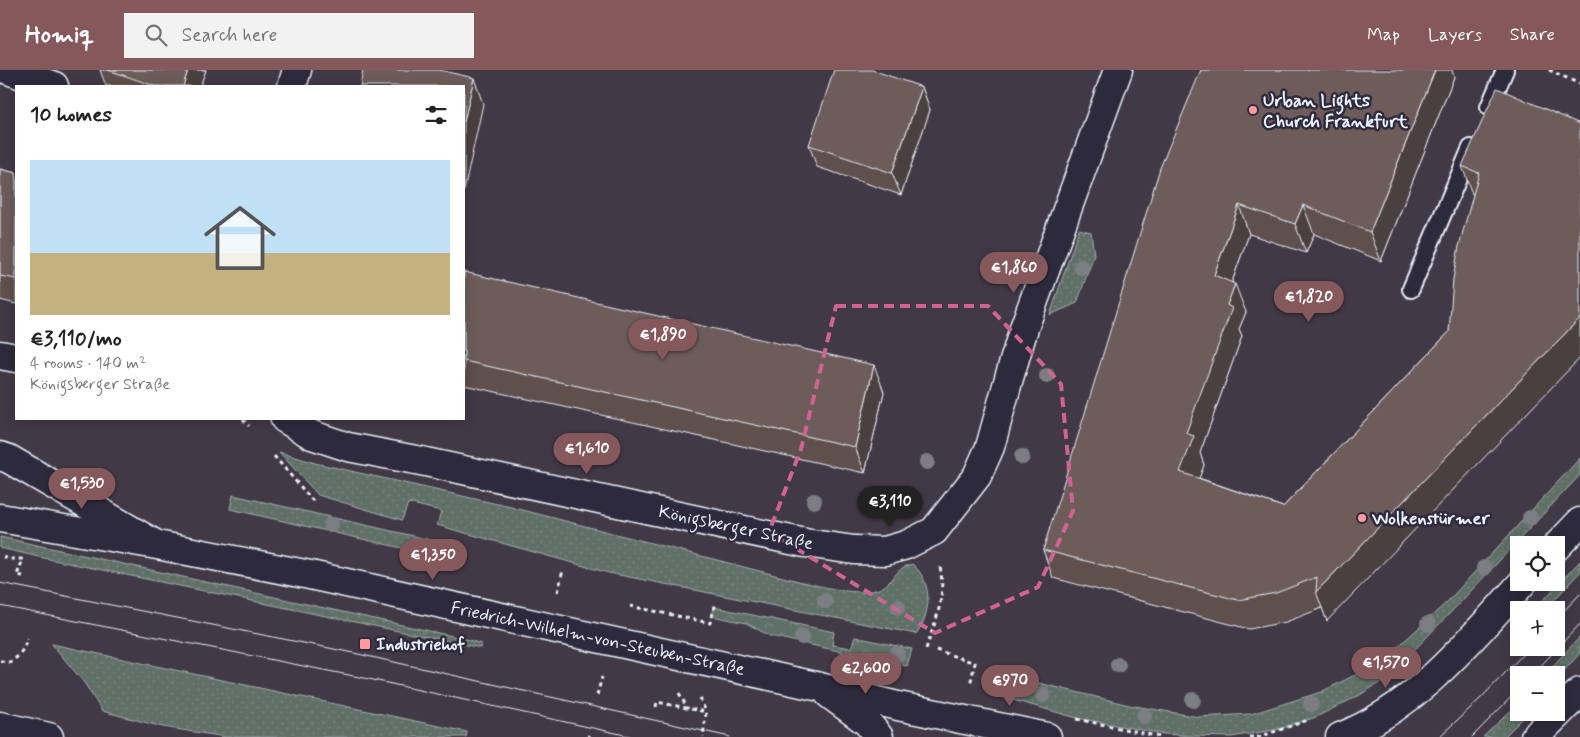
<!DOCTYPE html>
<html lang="en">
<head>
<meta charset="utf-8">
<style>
  body { margin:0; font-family:Mynerve,sans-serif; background:#f2f2f2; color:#222; height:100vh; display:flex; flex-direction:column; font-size:19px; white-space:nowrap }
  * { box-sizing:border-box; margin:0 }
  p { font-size:16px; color:#767676 }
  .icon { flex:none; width:28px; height:28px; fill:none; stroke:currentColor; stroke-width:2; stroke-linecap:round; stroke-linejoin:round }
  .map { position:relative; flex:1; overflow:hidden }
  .panel { position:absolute; left:15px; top:15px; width:450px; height:335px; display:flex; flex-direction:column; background:#fff; border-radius:0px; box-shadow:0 2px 12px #0003 }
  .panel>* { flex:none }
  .tools { position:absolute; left:1510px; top:466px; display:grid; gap:10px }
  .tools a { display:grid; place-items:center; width:55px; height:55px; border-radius:0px; background:#fff; box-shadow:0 2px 12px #0003; font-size:25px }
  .price { position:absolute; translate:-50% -42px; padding:0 11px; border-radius:18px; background:#85585c; color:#fff; font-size:16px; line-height:32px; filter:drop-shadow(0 1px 2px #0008) }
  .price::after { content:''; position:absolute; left:50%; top:30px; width:15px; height:11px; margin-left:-8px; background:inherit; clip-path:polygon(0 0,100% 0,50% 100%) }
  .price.current { background:#222; color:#fff }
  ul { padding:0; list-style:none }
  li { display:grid; align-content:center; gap:10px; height:265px; padding:0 15px }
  li span { display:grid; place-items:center; height:155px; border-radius:0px; color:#555 }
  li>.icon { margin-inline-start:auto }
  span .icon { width:90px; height:90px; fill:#fffc; stroke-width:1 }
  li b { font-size:21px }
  h2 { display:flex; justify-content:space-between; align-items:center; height:60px; padding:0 15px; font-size:21px }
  header { display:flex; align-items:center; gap:30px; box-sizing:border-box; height:70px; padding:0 25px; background:#85585c; color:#fff }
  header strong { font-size:24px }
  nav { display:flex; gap:28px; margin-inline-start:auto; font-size:18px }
  .search { width:350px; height:45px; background:#f2f2f2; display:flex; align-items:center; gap:12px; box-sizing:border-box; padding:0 18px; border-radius:0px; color:#767676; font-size:19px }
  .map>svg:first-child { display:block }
  .grass { fill:url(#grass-dots); stroke:#a4b0af }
  .park { fill:url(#park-crowns); stroke:#a4b0af }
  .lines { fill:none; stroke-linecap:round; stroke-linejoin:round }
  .lane-casing { stroke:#e8f1f8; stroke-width:20 }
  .street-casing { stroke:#e8f1f8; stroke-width:31 }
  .secondary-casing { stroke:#e8f1f8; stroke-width:31 }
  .path { stroke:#e8f1f8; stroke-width:3; stroke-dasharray:4 4; stroke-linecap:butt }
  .lane { stroke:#2f2a3d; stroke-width:16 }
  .street { stroke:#2f2a3d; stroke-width:28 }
  .secondary { stroke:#2f2a3d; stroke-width:28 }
  .tram { stroke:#e8f1f8; stroke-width:1 }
  .tree { fill:#7b7e84 }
  .wall { fill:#5e4f4d; stroke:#e8f1f8 }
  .shaded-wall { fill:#4c403f; stroke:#e8f1f8 }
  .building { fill:#6d5c5a; stroke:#e8f1f8 }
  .marked { fill:none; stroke:#cf6492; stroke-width:4; stroke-dasharray:10 6; stroke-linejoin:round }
  .poi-dot { fill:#ff9aa2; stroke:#2f2a3d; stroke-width:2 }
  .labels { text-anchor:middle; stroke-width:5; stroke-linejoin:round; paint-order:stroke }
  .poi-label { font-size:18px; font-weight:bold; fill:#e8f1f8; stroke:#2f2a3d; text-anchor:start }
  .street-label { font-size:18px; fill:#e8f1f8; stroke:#2f2a3d }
</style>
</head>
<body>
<header>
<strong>Homiq</strong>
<div class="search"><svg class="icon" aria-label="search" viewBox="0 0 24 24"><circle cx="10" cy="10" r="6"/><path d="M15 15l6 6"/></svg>Search here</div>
<nav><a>Map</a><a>Layers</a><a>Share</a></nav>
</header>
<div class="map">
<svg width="1580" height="667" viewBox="0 0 1580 667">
  <defs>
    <pattern id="grass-dots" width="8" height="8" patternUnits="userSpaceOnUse" patternTransform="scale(1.25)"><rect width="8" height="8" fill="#5f6f66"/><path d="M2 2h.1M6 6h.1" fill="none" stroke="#76847d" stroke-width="1.8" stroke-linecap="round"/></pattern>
    <pattern id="park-crowns" width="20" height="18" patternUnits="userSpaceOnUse" patternTransform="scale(1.25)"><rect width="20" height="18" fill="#5f6f66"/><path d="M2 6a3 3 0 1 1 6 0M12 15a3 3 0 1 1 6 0" fill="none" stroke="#76847d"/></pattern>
  </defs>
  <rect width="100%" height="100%" fill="#423946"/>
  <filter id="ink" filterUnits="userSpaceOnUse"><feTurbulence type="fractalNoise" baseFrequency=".02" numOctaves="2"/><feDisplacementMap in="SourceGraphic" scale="10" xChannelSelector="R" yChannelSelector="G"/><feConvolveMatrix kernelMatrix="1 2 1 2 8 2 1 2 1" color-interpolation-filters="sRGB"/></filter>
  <g filter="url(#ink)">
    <path class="grass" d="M1079 159 1091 162 1094 185 1077 233 1050 245Z
      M279 382 315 393 511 437 810 514C831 518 861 527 881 518 895 511 895 498 912 494 933 511 932 544 916 564L609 503 437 455 441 441 408 433 402 450 318 425Z
      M1580 388V405L1453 540 1387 608 1360 625 1316 647 1280 659 1231 667 1191 666 1164 664 1077 648 988 623V614L995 606H1010L1129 635 1199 647 1251 644 1321 622 1363 601 1401 574 1447 532Z
      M233 425 440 472 437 486 230 439Z
      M0 467 466 569 481 574V578L39 487 0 478Z
      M1580 491V502L1545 540H1534Z
      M1580 567V583L1556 610V605H1544Z
      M52 574 467 662 466 667H226L163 657 102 641 85 614Z
      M1519 633V642L1528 643 1504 667H1483Z"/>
    <path class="park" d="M714 537 834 562 832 575 851 578 855 567 912 579 907 596 770 566 746 553 712 546Z"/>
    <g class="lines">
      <defs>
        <path id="lane" d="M1489 37 1505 0
          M1411 219 1471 78"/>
        <path id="street" d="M8 0 54 16
          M292 16 297 0
          M0 285 16 288
          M285 349 312 365 348 377 421 391 805 473 854 480 885 481 906 475 934 461 977 406 990 377 1009 308 1024 258 1118 0
          M0 386 9 389 155 474"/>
        <path id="secondary" d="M0 448 157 475 310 505 820 617 898 636 1047 667
          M1556 477 1580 452
          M829 624 867 652 879 667
          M0 656 49 667
          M1340 667C1417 637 1469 571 1523 512
          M1535 667 1580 622"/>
      </defs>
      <use href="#lane" class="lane-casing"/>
      <use href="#street" class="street-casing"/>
      <use href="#secondary" class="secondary-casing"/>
      <path class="path" d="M1549 0 1580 14
        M243 349 249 356
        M274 386 313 431
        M3 487 10 489H23L17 505 23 506
        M558 522 563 500
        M630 536 710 553 716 533
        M926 579C936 549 946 528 940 497
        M936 580 975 593 970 615
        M0 591 11 592C20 585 24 580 27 568
        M679 623 688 639
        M597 625 602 607
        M700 628 706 642 703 667
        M656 637 657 632 706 642
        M1077 649 1161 667
        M588 667 589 665
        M1249 667H1259L1308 650"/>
      <use href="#lane" class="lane"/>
      <use href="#street" class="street"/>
      <use href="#secondary" class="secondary"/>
      <path class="tram" d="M0 513 349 582 730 667
        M0 536 364 608 634 667
        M1556 549 1580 524
        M1532 605 1580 554
        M1439 667 1480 629 1529 578
        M1472 667 1519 619"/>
    </g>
    <g class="tree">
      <circle cx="1081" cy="197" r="8"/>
      <circle cx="1047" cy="306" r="8"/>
      <circle cx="1022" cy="387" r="8"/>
      <circle cx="927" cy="392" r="8"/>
      <circle cx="814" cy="431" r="8"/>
      <circle cx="1530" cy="448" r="8"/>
      <circle cx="331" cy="455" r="8"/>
      <circle cx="416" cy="475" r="8"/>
      <circle cx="1484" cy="498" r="8"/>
      <circle cx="825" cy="531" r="8"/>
      <circle cx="898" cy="537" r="8"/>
      <circle cx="1428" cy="554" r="8"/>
      <circle cx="802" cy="567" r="8"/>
      <circle cx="897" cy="584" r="8"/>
      <circle cx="1118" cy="595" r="8"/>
      <circle cx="1380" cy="596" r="8"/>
      <circle cx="1043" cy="625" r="8"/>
      <circle cx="1193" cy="630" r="8"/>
      <circle cx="1311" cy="634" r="8"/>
      <circle cx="1144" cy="646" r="8"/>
    </g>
    <path class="wall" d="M100 0H206L200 16H106Z
      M1201 0 1454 7 1381 191 1314 164 1306 183 1249 164 1232 212 1246 242 1239 259 1242 266 1200 383 1204 395 1199 408 1283 437 1449 262 1473 125 1472 124 1462 96 1580 54 1327 551 1322 538 1286 552 1249 559 1053 508 1043 480Z
      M922 17 930 40 901 125 817 97 809 75Z
      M0 99 16 103V234L0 230Z
      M464 202 884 322 865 403 464 315Z"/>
    <path class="shaded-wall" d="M188 0H206L200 16H183Z
      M1435 0H1452L1454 7 1381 191 1370 162Z
      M474 8 483 34 464 121V52Z
      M922 17 930 40 901 125 892 103Z
      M1239 135 1249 164 1224 234 1214 205Z
      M1303 135 1314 164 1306 183 1295 154Z
      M1235 214 1246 242 1239 259 1242 266 1200 383 1204 395 1191 430 1180 402 1186 363 1227 235Z
      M1580 248V288L1327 551 1316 522Z
      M874 295 884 322 865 403 855 377Z"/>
    <path class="building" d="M108 0H188L183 16H155Z
      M363 0H439L474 8 464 52V16H360Z
      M834 0H872L922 17 892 103 809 75Z
      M1201 0H1435L1370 162 1303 135 1295 154 1239 135 1214 205 1235 214 1227 235 1232 238 1186 363 1194 366 1180 402 1283 437 1449 262 1453 209 1459 176 1479 103 1462 96 1497 18 1580 54V248L1316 522 1317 507 1276 523 1238 530 1043 480 1160 98Z
      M0 99 16 103V209L0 206Z
      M464 202 874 295 855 377 464 291Z"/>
  </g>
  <path class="marked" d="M836 236H988L1061 314 1073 441 1038 517 935 563 769 462 801 379Z"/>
  <g class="poi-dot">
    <circle cx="1253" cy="40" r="5"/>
    <circle cx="1362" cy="448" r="5"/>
    <rect x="359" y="568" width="12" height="12" rx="2.5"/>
  </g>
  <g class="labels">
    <g class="poi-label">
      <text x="1263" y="36">Urban Lights<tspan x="1263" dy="21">Church Frankfurt</tspan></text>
      <text x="1372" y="454">Wolkenstürmer</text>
      <text x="376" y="580">Industriehof</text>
    </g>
    <g class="street-label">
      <text transform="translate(736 457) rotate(12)" y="6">Königsberger Straße</text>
      <text transform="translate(598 568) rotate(12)" y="6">Friedrich-Wilhelm-von-Steuben-Straße</text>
    </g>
  </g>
</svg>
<div class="tools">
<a><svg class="icon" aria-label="locate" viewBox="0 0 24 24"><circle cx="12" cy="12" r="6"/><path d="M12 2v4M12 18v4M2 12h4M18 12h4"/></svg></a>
<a>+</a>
<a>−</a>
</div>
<b class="price" style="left:1014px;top:224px">€1,860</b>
<b class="price" style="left:1309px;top:253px">€1,820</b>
<b class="price" style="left:663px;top:291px">€1,890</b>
<b class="price" style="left:587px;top:405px">€1,610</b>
<b class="price" style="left:82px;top:440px">€1,530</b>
<b class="price current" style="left:890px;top:458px">€3,110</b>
<b class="price" style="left:433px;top:511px">€1,350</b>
<b class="price" style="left:1386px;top:619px">€1,570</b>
<b class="price" style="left:866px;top:625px">€2,600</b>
<b class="price" style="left:1010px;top:637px">€970</b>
<section class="panel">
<h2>10 homes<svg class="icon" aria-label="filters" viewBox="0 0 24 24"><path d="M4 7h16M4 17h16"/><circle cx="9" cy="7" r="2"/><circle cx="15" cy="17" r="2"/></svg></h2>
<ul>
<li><span style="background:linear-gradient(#bfe0f5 60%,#c2b280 0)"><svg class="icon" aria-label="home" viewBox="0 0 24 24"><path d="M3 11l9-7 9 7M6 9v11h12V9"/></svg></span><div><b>€3,110/mo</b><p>4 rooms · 140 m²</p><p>Königsberger Straße</p></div></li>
</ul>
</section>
</div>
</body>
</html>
